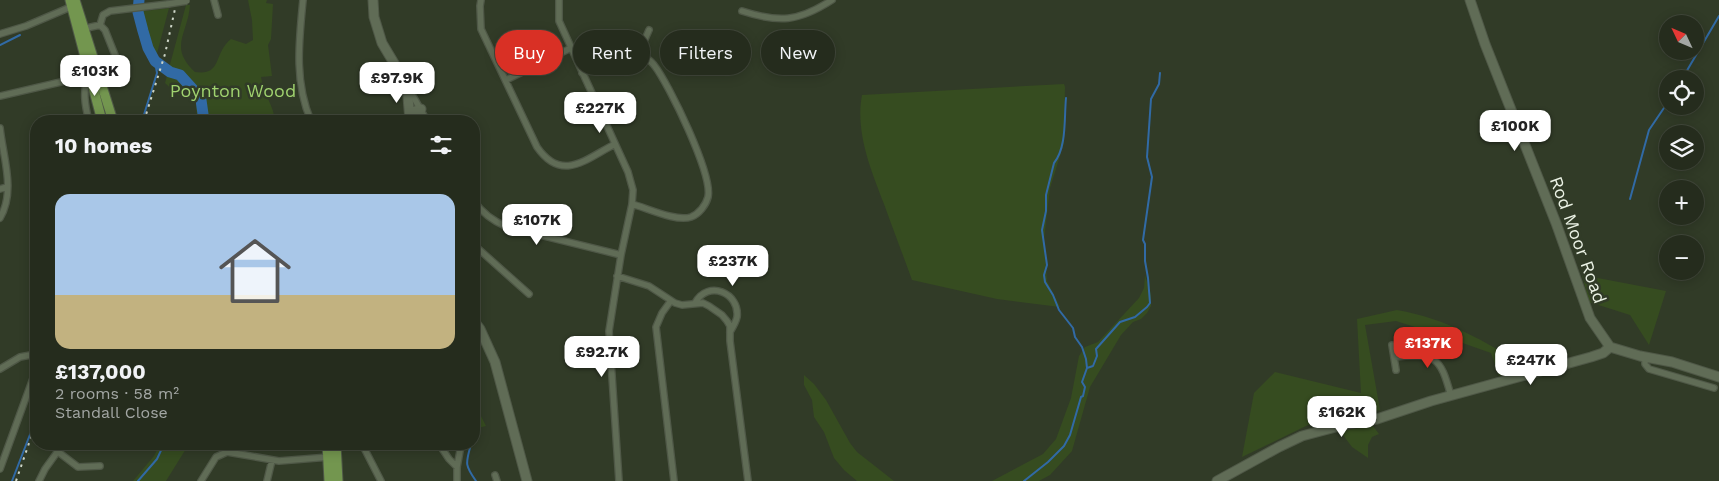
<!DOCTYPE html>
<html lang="en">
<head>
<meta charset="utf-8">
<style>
  body { margin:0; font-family:"Work Sans",sans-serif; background:#2d3426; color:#f1f3f6; height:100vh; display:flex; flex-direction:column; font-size:19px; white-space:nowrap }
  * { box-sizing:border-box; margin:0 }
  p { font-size:16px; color:#a3a7a4 }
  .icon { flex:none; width:28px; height:28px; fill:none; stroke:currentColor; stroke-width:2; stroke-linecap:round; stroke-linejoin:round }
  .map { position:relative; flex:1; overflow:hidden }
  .side { position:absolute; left:30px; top:115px; width:450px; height:335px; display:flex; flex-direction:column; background:#252c1d; border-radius:20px; box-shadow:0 2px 12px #0003,0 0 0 1px #42483b }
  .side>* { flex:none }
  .hud { position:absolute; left:495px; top:30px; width:475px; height:45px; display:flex; gap:10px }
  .needle { width:32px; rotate:314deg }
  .fabs { position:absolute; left:1659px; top:15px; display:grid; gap:10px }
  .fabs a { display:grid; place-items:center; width:45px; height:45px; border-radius:50%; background:#252c1d; box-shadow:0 2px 12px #0003,0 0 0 1px #42483b; font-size:25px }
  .price { position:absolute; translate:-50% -42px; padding:0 11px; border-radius:10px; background:#fff; color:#222; font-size:16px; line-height:32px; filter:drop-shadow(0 1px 2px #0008) }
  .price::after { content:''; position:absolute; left:50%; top:30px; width:15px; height:11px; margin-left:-8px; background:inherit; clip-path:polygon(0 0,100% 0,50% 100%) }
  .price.current { background:#d93025; color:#fff }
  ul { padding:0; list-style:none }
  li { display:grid; align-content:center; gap:10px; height:265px; padding:0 25px }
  li span { display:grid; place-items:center; height:155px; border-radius:15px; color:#555 }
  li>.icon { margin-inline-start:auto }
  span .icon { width:90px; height:90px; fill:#fffc; stroke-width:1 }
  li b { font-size:21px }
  h2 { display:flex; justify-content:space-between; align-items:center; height:60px; padding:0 25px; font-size:21px }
  .pill { padding:0 18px; border-radius:22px; background:#252c1d; box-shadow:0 2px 12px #0003,0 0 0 1px #42483b; font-size:18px; line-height:45px }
  .pill.current { background:#d93025; color:#fff }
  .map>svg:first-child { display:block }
  .green { fill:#364c20 }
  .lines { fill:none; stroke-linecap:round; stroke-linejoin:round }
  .stream { stroke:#316aa5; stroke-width:2 }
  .river { stroke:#316aa5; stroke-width:11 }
  .street-casing { stroke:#4f5847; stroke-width:8 }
  .secondary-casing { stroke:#4f5847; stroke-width:11 }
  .primary-casing { stroke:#4f5847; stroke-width:11 }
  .street { stroke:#606c56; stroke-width:5.5 }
  .secondary { stroke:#606c56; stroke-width:9 }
  .primary { stroke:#73964f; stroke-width:9 }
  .rail { stroke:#cdd5c7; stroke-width:2; stroke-dasharray:2.5 5; stroke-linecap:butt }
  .street-bridge-casing { stroke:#4f5847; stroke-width:8; stroke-linecap:butt }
  .street-bridge { stroke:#606c56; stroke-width:5.5 }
  .labels { text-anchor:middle; stroke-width:5; stroke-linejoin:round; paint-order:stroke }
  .park-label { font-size:18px; fill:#a0d36f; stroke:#313b27 }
  .street-label { font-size:18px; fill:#ecf3e6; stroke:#313b27 }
</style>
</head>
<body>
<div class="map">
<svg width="1719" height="481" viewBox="0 0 1719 481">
  <rect width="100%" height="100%" fill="#313b27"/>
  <path class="green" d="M248 0H267L266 3 273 4 271 39 268 45 272 76 261 77C263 93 274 106 275 121H197L196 101 178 95 165 83 186 5H190C188 34 168 47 195 72 223 76 213 53 231 39L246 44 253 40 252 20Z
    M169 8 155 61 148 48 138 12Z
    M1064 84 1065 87 1064 143 1050 188 1044 239 1047 281 1060 307 997 299 912 280C903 255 893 229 884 204 871 170 855 132 862 95Z
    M1145 275 1151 295V306L1147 313 1141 319 1133 322 1121 335 1090 387 1072 451 1050 475 1039 481H992L1043 454 1056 439 1071 398 1079 356 1085 347 1098 342 1139 298 1144 288Z
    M1582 275 1666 291 1649 345 1630 315 1589 302Z
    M1397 310C1448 319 1484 341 1527 367L1499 376 1491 353 1434 333 1396 321 1365 325 1380 410 1344 416 1308 425 1242 457 1254 393 1275 372 1361 393 1357 319Z
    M804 375 814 384 826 400 850 443 857 452 894 481H857L844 470 834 458 824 432 814 417 812 400 804 385Z
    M474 382 479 412 486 426 474 429Z
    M1373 426 1379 434 1372 437 1368 445V458L1352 447 1340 431Z
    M160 444H189L166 481H133L154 456Z"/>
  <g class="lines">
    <path class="stream" d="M0 45 20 35
      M1682 79 1719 16
      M142 121 157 73 155 61
      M1630 199 1649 130 1668 102
      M1087 368 1093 366 1097 356 1096 349 1120 322 1135 317 1147 307 1150 303 1148 278 1145 261V244L1143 240 1152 177 1147 157 1151 99 1159 84 1160 73
      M471 444C466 463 464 464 476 481
      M12 481 36 419
      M138 481 157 459 164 444
      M1024 481 1048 462 1064 446 1070 435 1081 397 1083 396 1085 387 1082 382 1087 368 1086 359 1082 347 1075 337 1073 328 1059 310 1053 295 1045 282 1044 275 1047 265 1042 230 1046 211V195L1054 163C1067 147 1064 118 1066 98"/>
    <path class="river" d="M139 0 138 12 143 31 148 48 155 61 170 72 180 75 198 95 201 100 204 121"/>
    <defs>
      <path id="street" d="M214 0 218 15
        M303 0C299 41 294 82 311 121
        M481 0 480 6 481 29 537 147C562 183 586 159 615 144
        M559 0V21L628 172 633 190 632 204 621 255 609 331 619 481
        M742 11C779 23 798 22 832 0
        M100 25 103 15 110 11 168 4
        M82 29 100 25 105 30 125 80
        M0 34 26 26 73 6
        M639 53 649 30
        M582 73C595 67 624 48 639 53 643 55 651 61 654 65 669 84 713 175 708 197 706 205 699 214 691 217 676 222 647 208 632 204
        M506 80 571 48
        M409 89 427 121
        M0 96 91 75
        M89 121C85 106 82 90 89 75
        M0 128C3 157 16 191 0 218
        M0 189 7 187
        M474 201C482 213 493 221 507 227L621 255
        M474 245 529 294
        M617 276 649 286 675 303 682 305 703 303 709 306 722 315 727 321 730 326V341L748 481
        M670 302 662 313 656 327 674 481
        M695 303C708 279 740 293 737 317 736 322 733 327 730 332
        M1392 345 1396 370
        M1394 357C1436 353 1440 356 1451 396
        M1645 357V364L1649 369 1714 388
        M0 369 20 357 36 354
        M362 444 381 481
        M439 444 449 459 457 467
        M457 444 460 451 457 467V481
        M57 451 78 467 100 466
        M0 469 36 370
        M495 475 497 481
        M39 481 45 469 63 444
        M201 481 216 457 227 452 279 461 329 457
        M267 481 272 460"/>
      <path id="secondary" d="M373 0 374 17 382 43 407 85 410 121
        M1470 0 1485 44 1556 223 1590 318 1610 347
        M410 113 421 109
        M474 321 480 329 495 362 527 481
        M1610 347 1640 356 1672 362 1719 377
        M1217 481 1279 447 1302 436 1347 424 1377 419 1431 401 1591 357 1603 353 1610 347"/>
      <path id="primary" d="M70 0 102 121
        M75 0 113 121
        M327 444 329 481
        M336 444 338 481"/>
    </defs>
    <use href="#street" class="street-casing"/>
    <use href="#secondary" class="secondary-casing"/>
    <use href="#primary" class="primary-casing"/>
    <use href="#street" class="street"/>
    <use href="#secondary" class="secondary"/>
    <use href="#primary" class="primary"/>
    <path class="rail" d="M144 121 165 54 177 0
      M16 481 36 423"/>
    <defs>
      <path id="street-bridge" d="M168 4 187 1"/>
    </defs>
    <use href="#street-bridge" class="street-bridge-casing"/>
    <use href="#street-bridge" class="street-bridge"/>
  </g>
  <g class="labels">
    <g class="park-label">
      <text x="233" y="97">Poynton Wood</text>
    </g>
    <g class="street-label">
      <text transform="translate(1578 240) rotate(70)" y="6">Rod Moor Road</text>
    </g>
  </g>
</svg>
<div class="fabs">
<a><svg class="needle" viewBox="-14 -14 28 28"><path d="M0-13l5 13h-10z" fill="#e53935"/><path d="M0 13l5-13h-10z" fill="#a3a7a4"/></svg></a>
<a><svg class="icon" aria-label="locate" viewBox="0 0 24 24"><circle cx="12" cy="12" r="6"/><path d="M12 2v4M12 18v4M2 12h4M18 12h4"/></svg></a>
<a><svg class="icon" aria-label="layers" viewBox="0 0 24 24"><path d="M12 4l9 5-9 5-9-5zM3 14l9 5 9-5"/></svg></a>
<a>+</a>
<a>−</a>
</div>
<b class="price" style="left:95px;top:97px">£103K</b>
<b class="price" style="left:397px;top:104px">£97.9K</b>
<b class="price" style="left:600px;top:134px">£227K</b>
<b class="price" style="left:1515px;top:152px">£100K</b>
<b class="price" style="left:537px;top:246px">£107K</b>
<b class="price" style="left:733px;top:287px">£237K</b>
<b class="price current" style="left:1428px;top:369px">£137K</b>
<b class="price" style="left:602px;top:378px">£92.7K</b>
<b class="price" style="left:1531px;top:386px">£247K</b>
<b class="price" style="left:1342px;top:438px">£162K</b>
<div class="hud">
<a class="pill current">Buy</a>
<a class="pill">Rent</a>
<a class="pill">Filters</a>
<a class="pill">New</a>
</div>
<section class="side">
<h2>10 homes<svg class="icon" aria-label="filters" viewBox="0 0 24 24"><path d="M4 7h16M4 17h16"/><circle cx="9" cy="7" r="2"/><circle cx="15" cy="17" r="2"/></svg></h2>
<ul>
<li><span style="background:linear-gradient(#a9c7e8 65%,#c2b280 0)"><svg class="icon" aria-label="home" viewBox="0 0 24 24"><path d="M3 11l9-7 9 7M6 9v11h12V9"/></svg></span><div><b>£137,000</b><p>2 rooms · 58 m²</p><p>Standall Close</p></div></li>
</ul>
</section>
</div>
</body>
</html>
